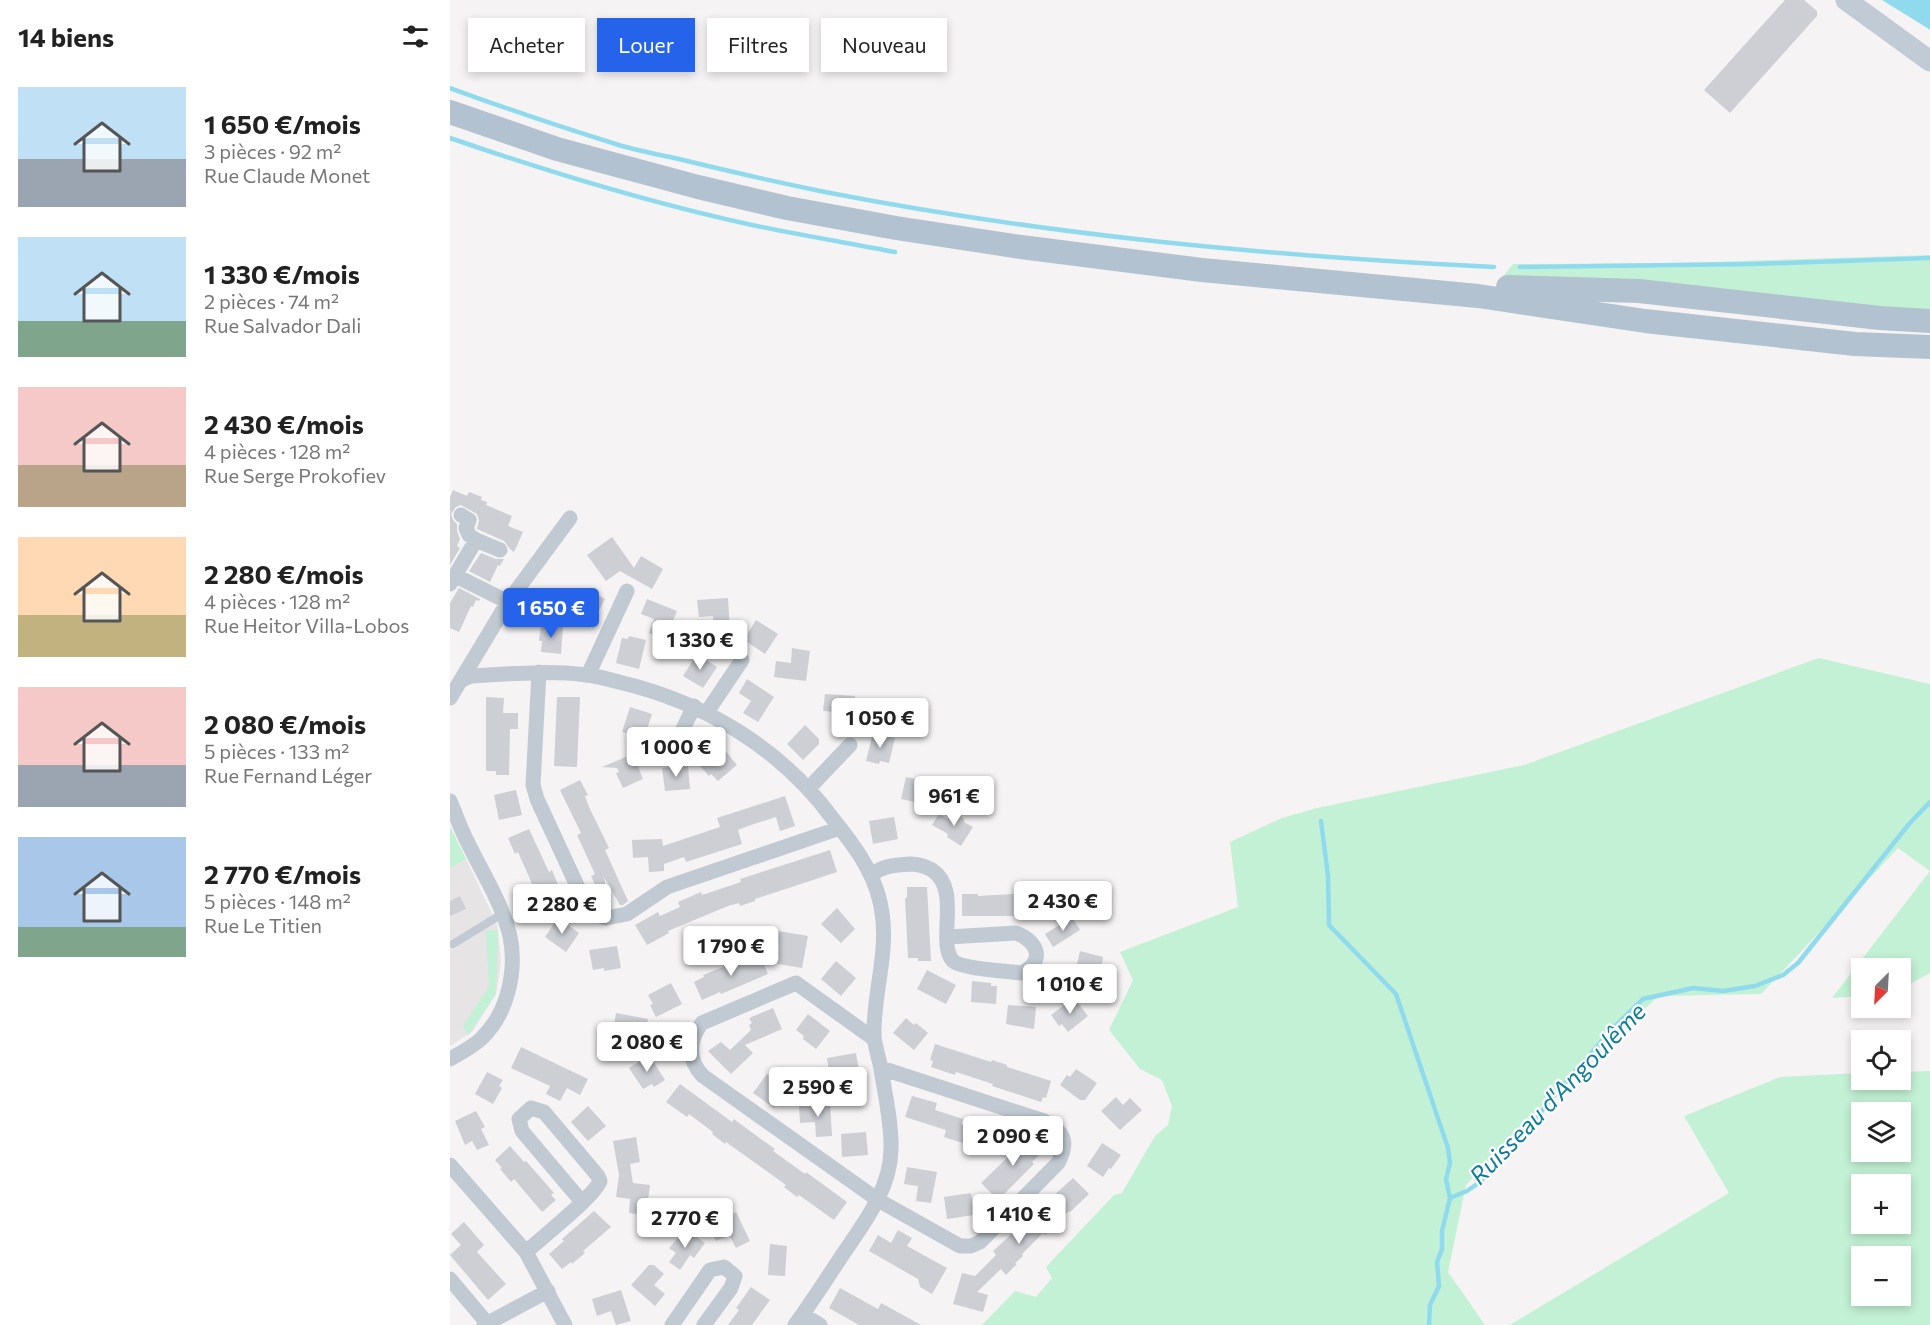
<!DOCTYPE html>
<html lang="fr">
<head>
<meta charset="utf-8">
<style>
  body { margin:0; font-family:Commissioner,sans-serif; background:#f2f2f2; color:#222; height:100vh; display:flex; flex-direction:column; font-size:22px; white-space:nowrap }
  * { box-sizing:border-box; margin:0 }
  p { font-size:20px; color:#767676 }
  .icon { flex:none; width:33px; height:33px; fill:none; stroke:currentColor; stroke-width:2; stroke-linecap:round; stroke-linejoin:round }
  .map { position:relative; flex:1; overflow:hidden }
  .sheet { display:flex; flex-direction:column; background:#fff; width:450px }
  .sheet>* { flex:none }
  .hud { position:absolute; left:18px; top:18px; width:570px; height:54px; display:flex; gap:12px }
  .needle { width:39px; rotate:204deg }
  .fabs { position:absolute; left:1401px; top:958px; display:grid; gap:12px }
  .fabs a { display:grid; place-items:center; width:60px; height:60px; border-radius:0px; background:#fff; box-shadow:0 3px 9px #0003; font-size:30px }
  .price { position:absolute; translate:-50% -51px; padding:0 14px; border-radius:6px; background:#fff; color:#222; font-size:20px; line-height:39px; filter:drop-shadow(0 2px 3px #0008) }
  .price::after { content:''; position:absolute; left:50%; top:36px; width:18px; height:14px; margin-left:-9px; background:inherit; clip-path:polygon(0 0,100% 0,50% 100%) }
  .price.on { background:#2563eb; color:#fff }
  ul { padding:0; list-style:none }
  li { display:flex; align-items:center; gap:18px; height:150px; padding:0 18px }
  li span { display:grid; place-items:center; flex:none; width:168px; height:120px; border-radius:0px; color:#555 }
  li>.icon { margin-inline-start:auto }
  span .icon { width:72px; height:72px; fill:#fffc; stroke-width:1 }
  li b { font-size:26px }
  h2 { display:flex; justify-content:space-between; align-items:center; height:72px; padding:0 18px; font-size:26px }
  .pill { padding:0 21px; border-radius:0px; background:#fff; box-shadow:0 3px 9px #0003; font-size:21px; line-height:54px }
  .pill.on { background:#2563eb; color:#fff }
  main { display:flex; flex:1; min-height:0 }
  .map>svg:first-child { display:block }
  .education { fill:#e6e4e5 }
  .green { fill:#c3f1d5; fill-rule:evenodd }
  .water { fill:#90daee }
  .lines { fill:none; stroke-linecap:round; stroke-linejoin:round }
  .stream { stroke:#90daee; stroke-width:4.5 }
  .building { fill:#cdcfd5 }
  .lane { stroke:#c1cad2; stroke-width:8 }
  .street { stroke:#c1cad2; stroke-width:15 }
  .secondary { stroke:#c1cbd6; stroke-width:21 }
  .primary { stroke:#b3c2d1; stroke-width:24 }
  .labels { text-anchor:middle; stroke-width:4.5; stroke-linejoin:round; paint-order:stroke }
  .water-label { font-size:24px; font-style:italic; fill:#0c7c9b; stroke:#fff }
</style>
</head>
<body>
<main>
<section class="sheet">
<h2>14 biens<svg class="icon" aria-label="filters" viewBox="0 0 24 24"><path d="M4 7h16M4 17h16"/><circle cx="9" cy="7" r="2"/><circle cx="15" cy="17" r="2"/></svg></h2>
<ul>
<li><span style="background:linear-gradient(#bfe0f5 60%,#9aa5b1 0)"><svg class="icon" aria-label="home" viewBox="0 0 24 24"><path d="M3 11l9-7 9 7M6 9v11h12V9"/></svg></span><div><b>1 650 €/mois</b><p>3 pièces · 92 m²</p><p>Rue Claude Monet</p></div></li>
<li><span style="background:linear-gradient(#bfe0f5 70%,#7fa58c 0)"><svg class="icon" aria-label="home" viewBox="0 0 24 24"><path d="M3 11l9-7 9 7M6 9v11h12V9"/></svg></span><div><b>1 330 €/mois</b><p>2 pièces · 74 m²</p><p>Rue Salvador Dali</p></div></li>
<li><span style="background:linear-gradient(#f6c9c9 65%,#b9a48a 0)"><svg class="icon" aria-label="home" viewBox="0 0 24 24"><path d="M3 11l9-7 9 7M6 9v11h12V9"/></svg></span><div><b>2 430 €/mois</b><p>4 pièces · 128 m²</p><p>Rue Serge Prokofiev</p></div></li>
<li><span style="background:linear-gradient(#ffd9b3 65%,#c2b280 0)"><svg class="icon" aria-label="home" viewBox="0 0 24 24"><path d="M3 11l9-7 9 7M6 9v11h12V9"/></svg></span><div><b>2 280 €/mois</b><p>4 pièces · 128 m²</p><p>Rue Heitor Villa-Lobos</p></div></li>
<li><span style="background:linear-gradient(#f6c9c9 65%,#9aa5b1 0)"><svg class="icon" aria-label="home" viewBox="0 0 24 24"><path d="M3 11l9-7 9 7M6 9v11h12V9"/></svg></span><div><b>2 080 €/mois</b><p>5 pièces · 133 m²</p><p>Rue Fernand Léger</p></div></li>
<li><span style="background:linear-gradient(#a9c7e8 75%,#7fa58c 0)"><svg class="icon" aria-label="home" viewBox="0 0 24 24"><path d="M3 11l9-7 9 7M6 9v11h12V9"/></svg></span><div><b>2 770 €/mois</b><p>5 pièces · 148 m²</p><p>Rue Le Titien</p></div></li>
</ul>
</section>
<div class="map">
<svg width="1480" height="1325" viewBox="0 0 1480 1325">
  <rect width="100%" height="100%" fill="#f5f3f3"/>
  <path class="education" d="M16 859 47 924 51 962 46 994 22 1032 0 1046V868Z"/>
  <path class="green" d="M1480 255V312L1052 278 1063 264 1230 263Z
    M1369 658 1480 684V973L1451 989 1450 969H1412L1411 996 1382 998 1480 871 1448 848 1311 994 1209 996 1135 1061 1016 1185 998 1272 1035 1325H532L565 1291 586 1297 602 1278 596 1267 664 1195 672 1193 705 1136 718 1125 722 1106 712 1080 690 1069 659 1030 683 980 670 952 788 907 780 842 832 818 867 808 1074 765Z
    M0 826 16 859 0 868Z
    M48 930 46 994 18 1035 13 1026 39 987 36 931Z
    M1480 1071V1325H1060L1279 1193 1234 1116 1330 1077 1411 1073 1412 1080H1450L1451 1072ZM1412 1113H1450V1152H1412ZM1412 1185H1450V1224H1412ZM1412 1257H1450V1296H1412Z"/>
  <path class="water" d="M1432 0H1480V30L1479 29Z"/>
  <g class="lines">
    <path class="stream" d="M0 88C57 109 114 128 172 146 191 151 210 155 229 159 278 171 326 182 375 192 596 235 819 256 1044 267
      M0 138C99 172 200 203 302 225 350 235 398 243 445 252
      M1070 267 1304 264 1480 258
      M871 821 878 876 879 925 946 994 998 1148 1000 1163 996 1179 1000 1198
      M979 1325 980 1305 989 1286 987 1262 992 1249V1231L1000 1198 1017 1191 1030 1182 1065 1147 1097 1104 1164 1027 1193 999 1243 988 1273 991 1305 986 1333 975 1348 963 1459 824 1480 802"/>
  </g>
  <path class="building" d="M1335 0H1354L1367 11V16L1280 113 1254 90Z
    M3 490 17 496 19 492 32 497 31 500 37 502 36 505 62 516 58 526 73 532 64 552 60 549 54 541 27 529 29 520 27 514 11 505 6 507 1 514 3 520 7 524V531L10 539 7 546 10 548 0 565V497Z
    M162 537 184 568 191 556 213 569 202 589 170 571 156 581 137 555Z
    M31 553 46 559H54L50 566 48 565 40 582 19 571Z
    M9 588 30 599 29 601 26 600 23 607 21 606 9 632 0 628V603Z
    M135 588 155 599 143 622 138 619 137 622 121 614Z
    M278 598 280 630 264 631 263 616 249 617 247 600Z
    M197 599 227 611 215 640 199 633 204 619 191 614Z
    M306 620 328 634 315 654 294 640Z
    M91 625 113 626 111 654 91 652 92 641H89Z
    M179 636 196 640 189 669 166 663 172 638 178 639Z
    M342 648 360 651 356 681 324 677 326 661 341 663Z
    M247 654 267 667 253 688 233 676Z
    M297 679 324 697 308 722 293 713 301 701 289 693Z
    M375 694 405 696 402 728 386 727 388 712 373 711Z
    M36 697 54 698 53 713H68V729H60L59 775H46V771H36Z
    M107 697H130L127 767 104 766Z
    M180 707 202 714 194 739 172 732Z
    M355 725 369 739V744L353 760 337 744Z
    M423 733 445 738 439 763 430 761 429 764 416 761Z
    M272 747 287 765 268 781 261 774 259 776 250 766Z
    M183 754 193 779 173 788 166 773 169 772 167 768 152 767Z
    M238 766 240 789 215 791 212 768Z
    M456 777 481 782 479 792 482 793 479 805 451 799Z
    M130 780 138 795 135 796 139 807 159 848 155 850 178 901 173 905H170L154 877 160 906 156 908 141 876 145 874 127 835 131 833 110 790Z
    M66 790 72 815 49 820 44 795Z
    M335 796 345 826 330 831 326 817 301 825 288 830 292 844 236 862 234 857 214 864V871L199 872 198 857 183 858 182 840 212 839 213 846 270 827 267 818Z
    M502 811 514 819V822L523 827 511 846 497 837 498 834 482 825 489 814 498 819Z
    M444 817 448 839 423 844 419 821Z
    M79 829 99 872 102 870 112 894 91 904 68 852 65 854 58 838Z
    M380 850 387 872 305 899V901L290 906 289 903 278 906 218 931 219 933 197 945 185 925 208 912 210 916 230 907 228 902 251 892 252 895 291 882 290 879Z
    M457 887H477L481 961H468V958H458L455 898H457Z
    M583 893 584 916H512V894H528V896Z
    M10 896 16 909 0 916V901Z
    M387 908 405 929 391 943 371 924Z
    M622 917 630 930 603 947 595 934Z
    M108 918 129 933 116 952 95 937Z
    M328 931 358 936 352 968 322 963Z
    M167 946 171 968 154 971V968L143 970 139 950Z
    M630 951 653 957 650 982 641 980 639 990 626 987 630 970 626 969Z
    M309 953 318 974 271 994 270 992 252 1000 244 982 254 977 253 975Z
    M386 961 406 978 391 996 371 979Z
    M477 970 506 985 496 1004 467 989Z
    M522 981 541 983V986H547L546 1004 521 1002Z
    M221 983 232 1004 206 1017 200 1005 203 1004 198 995Z
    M624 998 638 1016 618 1032 612 1024 609 1026 601 1015Z
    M558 1005 586 1007 584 1029 556 1024Z
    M323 1008 332 1029 295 1045 303 1053 281 1074 258 1051 271 1042 280 1050 301 1030 299 1025 302 1023 299 1018Z
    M166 1013 198 1019 195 1034 181 1031 178 1046 161 1043Z
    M358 1014 380 1031 366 1049 353 1039 354 1036 346 1030Z
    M456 1018 464 1025 466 1023 478 1033 464 1050 443 1033Z
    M485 1044 541 1062 542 1060 557 1065V1067L601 1081 596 1098 593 1097 591 1102 542 1086 543 1084 506 1072 505 1075 481 1067 483 1061 480 1060Z
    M71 1047 138 1079 130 1095 117 1088 110 1101 96 1094 100 1086 61 1068Z
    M406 1053 410 1076 384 1080 382 1070 379 1071 377 1058Z
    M199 1055 215 1080 204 1087 202 1084 193 1089 179 1068Z
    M626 1069 647 1083 635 1100H630L610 1085 617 1075 620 1077Z
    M37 1072 53 1080 49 1086 52 1088 43 1104 25 1094Z
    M317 1074 338 1089 324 1108 303 1093Z
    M230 1084 282 1122 284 1119 304 1134 325 1149 323 1151 355 1174 356 1172 397 1202 384 1220 349 1195 347 1197 334 1187 336 1185 276 1142 275 1144 262 1134 263 1132 239 1114 237 1117 216 1102Z
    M462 1096 487 1103 485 1110 513 1119 511 1124 531 1130 525 1147 494 1137 496 1130 455 1117Z
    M666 1097 673 1105 680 1098 692 1110 670 1130 651 1111Z
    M380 1103 382 1136 366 1137 365 1122 350 1123 349 1105Z
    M138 1106 156 1126 138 1141 121 1122Z
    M26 1111 35 1127 31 1129 39 1145 27 1150 22 1141 15 1145 5 1121Z
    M416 1132 418 1155 392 1157 391 1134Z
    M581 1135 595 1149 582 1162 584 1164 548 1200 531 1183 562 1153 560 1151 572 1140 574 1142Z
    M186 1137 190 1162 180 1164 183 1183 200 1185 196 1215 179 1213 180 1199 166 1197 169 1175 163 1141Z
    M652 1143 671 1155 661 1169 659 1168 653 1177 637 1166Z
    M60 1146 74 1162 76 1161 104 1193 101 1195 106 1200 92 1212 64 1179 61 1182 50 1169 52 1168 45 1160Z
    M457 1167 487 1172 481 1203 466 1201 468 1186 454 1184Z
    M623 1178 639 1194 620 1212 619 1211 595 1235 593 1233 572 1254 573 1256 565 1263 567 1264 556 1275 551 1269 527 1292 538 1295 533 1312 503 1304 512 1273 525 1276 546 1255 543 1251Z
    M521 1193 524 1215 497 1219 494 1197Z
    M144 1211 161 1227 133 1251 135 1253 122 1264 121 1262 112 1269 99 1254 114 1241 112 1239Z
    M286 1212 300 1241 286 1248 279 1235 266 1241 258 1226Z
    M14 1222 34 1245 27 1252 56 1284 38 1300 0 1255 11 1245 1 1234Z
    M236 1229 255 1243 244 1258 240 1255 230 1270 219 1262 226 1253 219 1248Z
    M448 1230 462 1238 457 1246 497 1268 482 1294 470 1287 468 1279 419 1251 428 1235 441 1243Z
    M320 1244 337 1246 335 1276 318 1275Z
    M199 1265H204L214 1274 204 1285 215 1294 205 1306 181 1285Z
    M301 1287 320 1300 302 1325H278L289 1310 286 1308Z
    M390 1288 428 1309 431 1303 471 1325H409L379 1308Z
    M171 1290 181 1321 166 1325 161 1311 147 1316 142 1299Z"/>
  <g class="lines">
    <path class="lane" d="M3 944 52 914"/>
    <path class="street" d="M11 515 19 520 16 528 19 535 26 540
      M6 576 58 602
      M0 584 26 540 50 550
      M89 672 83 785 87 799 136 905 144 914 156 918 177 914 217 887 390 828
      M138 675 177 591
      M12 680 21 676C59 674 98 670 136 675 147 676 158 679 169 682 254 702 331 748 383 819 403 844 423 870 430 902 441 950 423 989 424 1036 425 1047 429 1058 431 1069 435 1095 442 1124 441 1150 440 1191 413 1224 391 1257 376 1280 361 1303 345 1325
      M0 698 58 602 120 518
      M257 712 292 660
      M222 752 244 706
      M359 788 400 745
      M0 801C6 815 11 830 18 843 33 874 52 903 60 936 67 971 58 1013 31 1039 22 1047 11 1053 0 1059
      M421 875C434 865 445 865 460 864 468 864 475 866 482 870 512 889 486 943 503 961 512 969 557 971 571 973 596 962 588 941 566 933L498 937
      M424 1039 346 983 252 1023C238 1041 237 1059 253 1076L428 1200 510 1246H521L530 1242 608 1163C619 1142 615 1132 594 1121L431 1068
      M0 1165 76 1252 115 1325
      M76 1252C91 1238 144 1197 150 1181L148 1176 94 1112 81 1108 69 1119 72 1131 132 1202
      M0 1279 37 1323
      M353 1315 370 1325
      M34 1325 98 1291
      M222 1325 260 1270 274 1267 285 1276 281 1288 254 1325"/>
    <path class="secondary" d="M1396 0 1480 61"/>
    <path class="primary" d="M0 112 107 149 248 187 337 208 446 228 571 247 752 270 1028 296 1195 321 1341 337 1405 344 1480 347
      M1058 287 1189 291 1430 318 1480 321"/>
  </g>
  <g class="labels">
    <g class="water-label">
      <text transform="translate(1108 1094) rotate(-46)" y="8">Ruisseau d'Angoulême</text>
    </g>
  </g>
</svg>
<div class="fabs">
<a><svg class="needle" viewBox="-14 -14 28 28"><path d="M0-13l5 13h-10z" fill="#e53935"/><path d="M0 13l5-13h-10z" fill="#767676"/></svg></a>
<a><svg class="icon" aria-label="locate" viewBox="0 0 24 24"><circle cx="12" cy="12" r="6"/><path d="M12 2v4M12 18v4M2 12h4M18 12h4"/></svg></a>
<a><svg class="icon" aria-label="layers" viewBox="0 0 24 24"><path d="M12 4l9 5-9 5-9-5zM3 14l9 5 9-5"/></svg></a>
<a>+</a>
<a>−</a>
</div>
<b class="price on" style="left:101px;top:639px">1 650 €</b>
<b class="price" style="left:250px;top:671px">1 330 €</b>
<b class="price" style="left:430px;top:749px">1 050 €</b>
<b class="price" style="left:226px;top:778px">1 000 €</b>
<b class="price" style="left:504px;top:827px">961 €</b>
<b class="price" style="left:613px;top:932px">2 430 €</b>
<b class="price" style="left:112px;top:935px">2 280 €</b>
<b class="price" style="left:281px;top:977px">1 790 €</b>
<b class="price" style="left:620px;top:1015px">1 010 €</b>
<b class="price" style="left:197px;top:1073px">2 080 €</b>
<b class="price" style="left:368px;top:1118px">2 590 €</b>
<b class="price" style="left:563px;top:1167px">2 090 €</b>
<b class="price" style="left:569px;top:1245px">1 410 €</b>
<b class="price" style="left:235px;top:1249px">2 770 €</b>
<div class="hud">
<a class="pill">Acheter</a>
<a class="pill on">Louer</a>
<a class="pill">Filtres</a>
<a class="pill">Nouveau</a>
</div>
</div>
</main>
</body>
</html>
